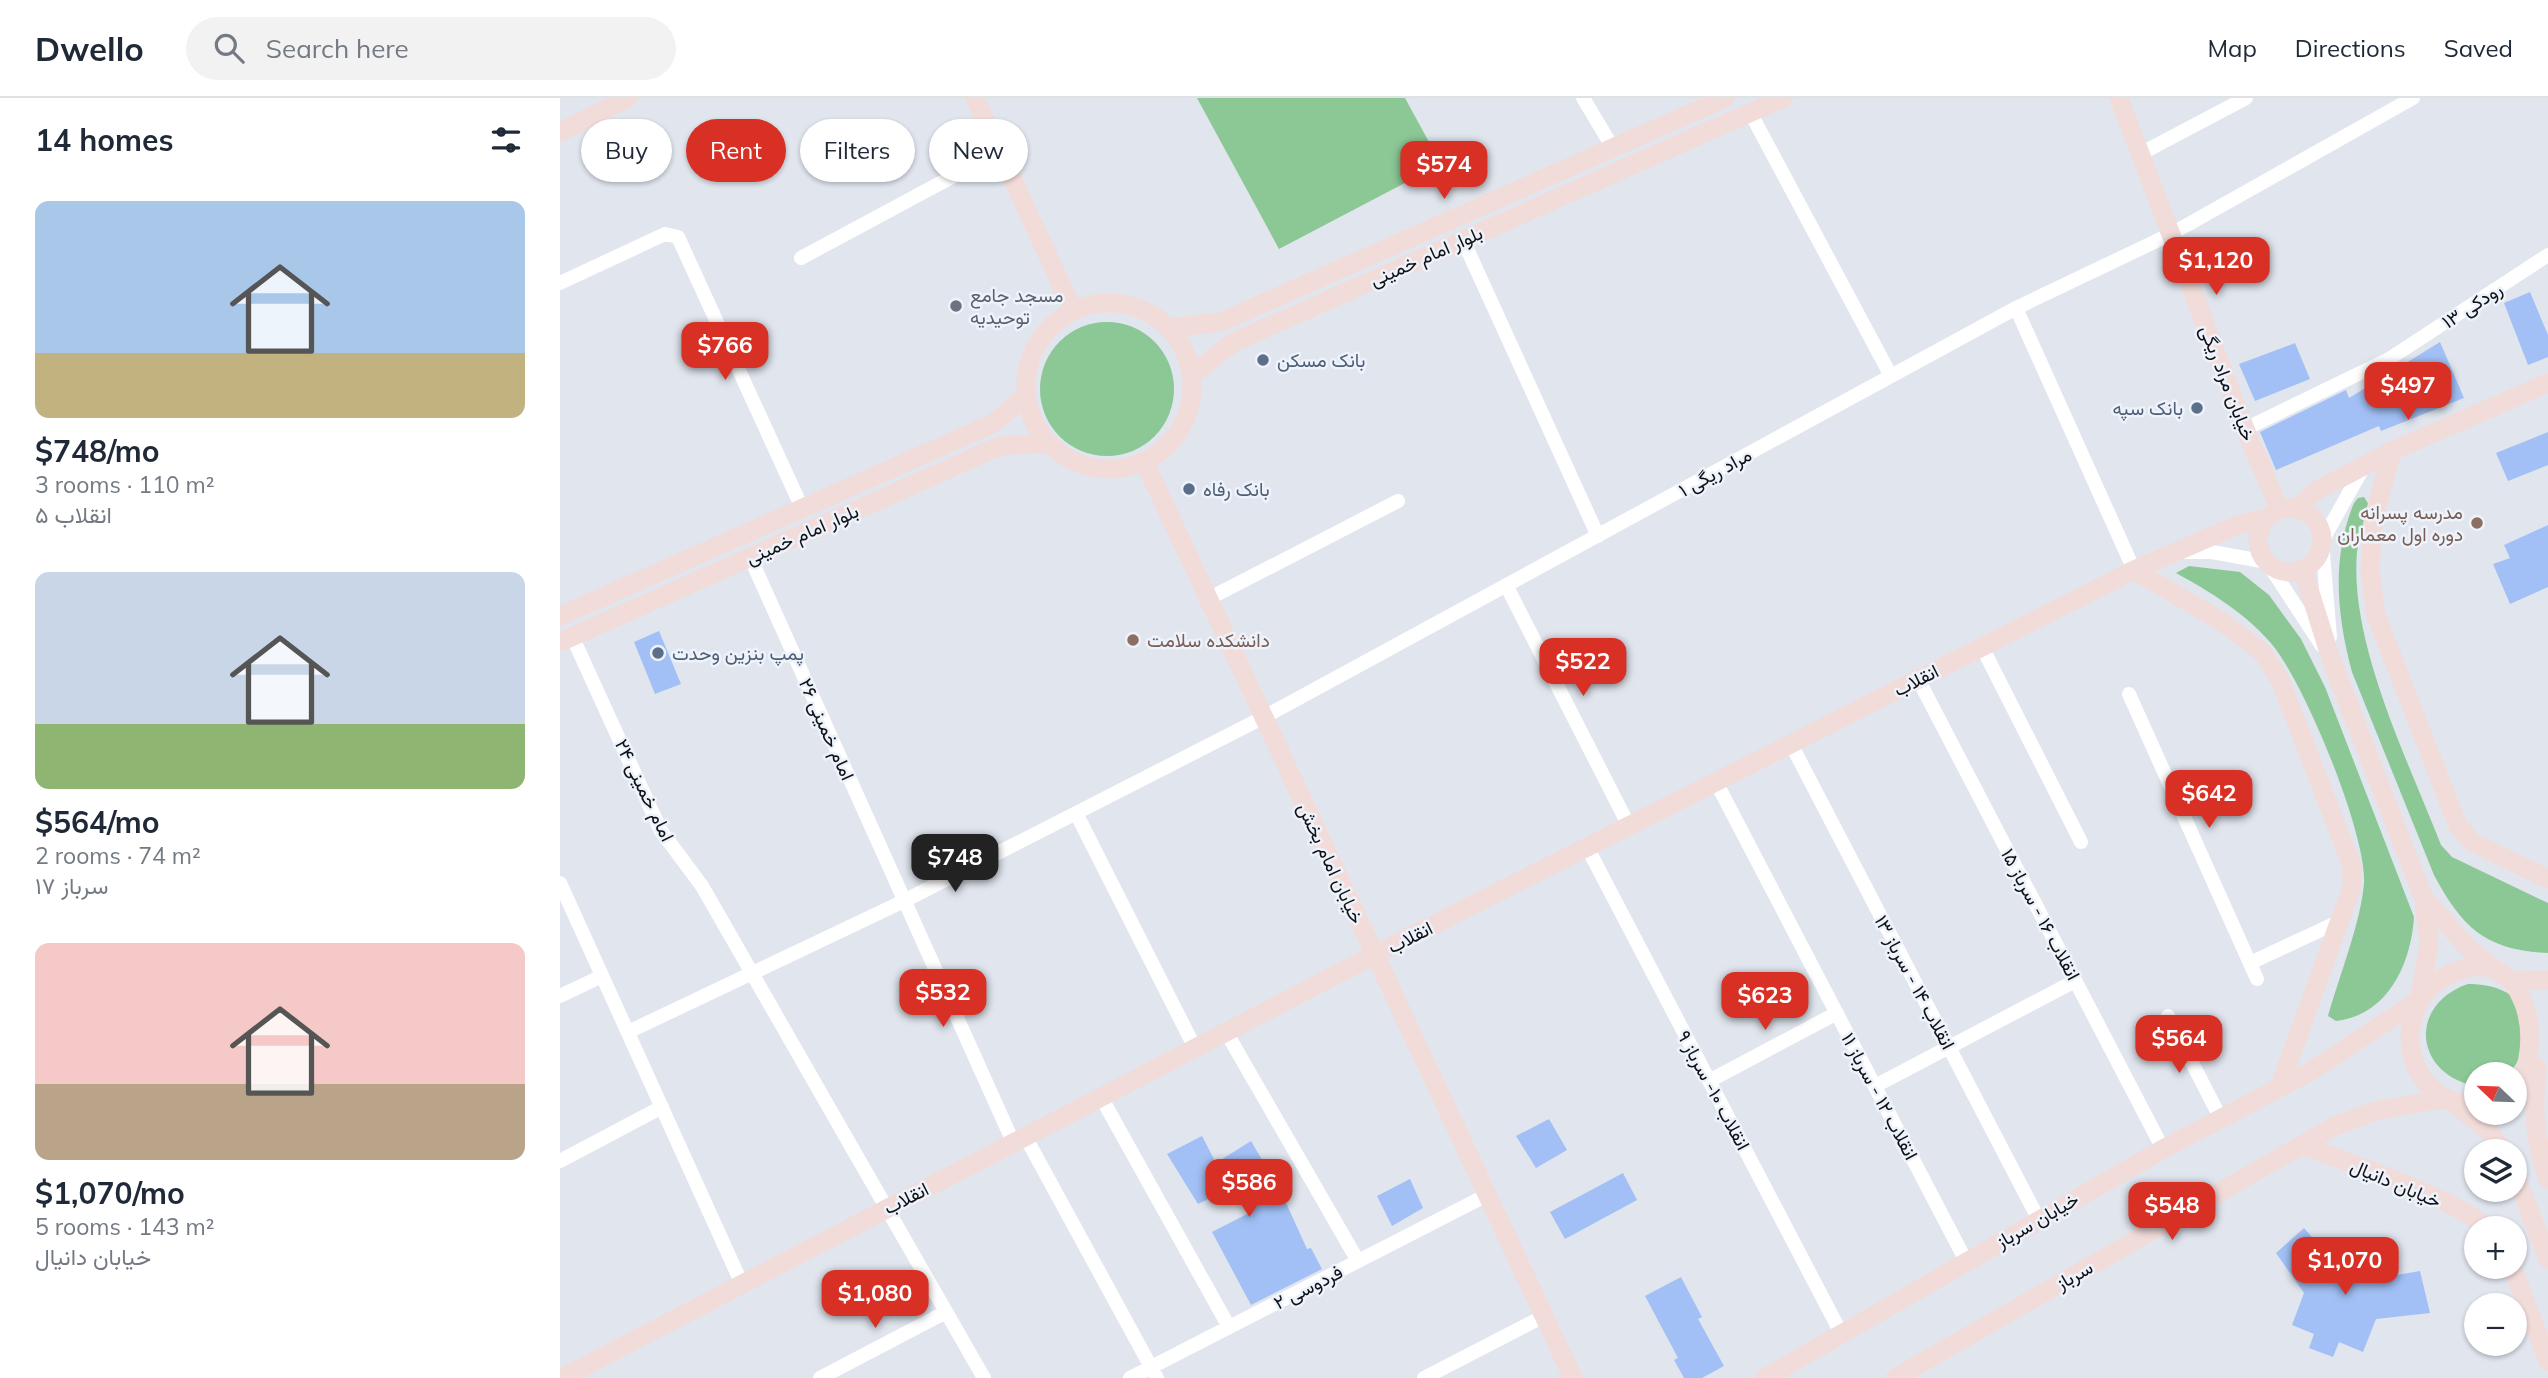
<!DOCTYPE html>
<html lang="en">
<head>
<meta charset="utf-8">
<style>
  body { margin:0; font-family:Mulish,Vazirmatn,sans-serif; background:#f2f2f3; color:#1f2937; height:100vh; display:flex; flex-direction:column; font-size:26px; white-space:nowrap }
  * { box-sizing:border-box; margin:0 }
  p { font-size:23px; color:#747a83 }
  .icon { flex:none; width:38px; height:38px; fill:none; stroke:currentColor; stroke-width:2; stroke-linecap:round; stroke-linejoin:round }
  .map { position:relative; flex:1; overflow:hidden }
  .sheet { display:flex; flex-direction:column; background:#fff; width:560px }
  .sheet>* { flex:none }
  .top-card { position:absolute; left:21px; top:21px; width:665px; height:63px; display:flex; gap:14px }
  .needle { width:46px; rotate:293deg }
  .controls { position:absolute; left:1904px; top:964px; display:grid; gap:14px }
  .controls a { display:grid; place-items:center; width:63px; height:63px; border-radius:50%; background:#fff; box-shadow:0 2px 5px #0004; font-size:35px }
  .price { position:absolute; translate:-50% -60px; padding:0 16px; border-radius:14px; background:#d93025; color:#fff; font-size:23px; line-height:46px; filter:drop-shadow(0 2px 4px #0008) }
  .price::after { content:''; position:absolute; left:50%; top:42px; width:21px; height:16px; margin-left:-10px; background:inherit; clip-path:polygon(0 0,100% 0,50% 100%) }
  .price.active { background:#222; color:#fff }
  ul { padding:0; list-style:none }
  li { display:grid; align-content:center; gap:14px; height:371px; padding:0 35px }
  li span { display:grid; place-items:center; height:217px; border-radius:14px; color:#555 }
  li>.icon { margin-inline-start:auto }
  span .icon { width:126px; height:126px; fill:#fffc; stroke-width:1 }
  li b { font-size:30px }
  h2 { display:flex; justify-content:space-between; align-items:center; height:84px; padding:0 35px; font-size:30px }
  .pill { padding:0 24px; border-radius:32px; background:#fff; box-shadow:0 2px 5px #0004; font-size:24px; line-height:63px }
  .pill.active { background:#d93025; color:#fff }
  header { display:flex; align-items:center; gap:42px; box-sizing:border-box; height:98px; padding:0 35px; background:#fff; border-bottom:2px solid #e0e1e3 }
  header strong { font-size:33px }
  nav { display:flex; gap:38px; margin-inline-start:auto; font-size:24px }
  .search { width:490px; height:63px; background:#f2f2f3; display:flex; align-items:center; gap:18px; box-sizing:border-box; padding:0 24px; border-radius:38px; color:#747a83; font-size:26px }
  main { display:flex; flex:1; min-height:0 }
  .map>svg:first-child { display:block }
  .green { fill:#8bc896 }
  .building { fill:#a2c0f5 }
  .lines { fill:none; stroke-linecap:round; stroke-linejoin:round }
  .street { stroke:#fff; stroke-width:14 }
  .secondary { stroke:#f2dcda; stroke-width:19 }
  .worship-dot { fill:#6b7280; stroke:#edf2fb; stroke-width:2.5 }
  .service-dot { fill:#5c6f8a; stroke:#edf2fb; stroke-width:2.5 }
  .education-dot { fill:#8d6e63; stroke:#edf2fb; stroke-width:2.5 }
  .labels { text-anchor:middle; stroke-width:5; stroke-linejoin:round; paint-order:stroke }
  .street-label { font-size:19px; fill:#0f1114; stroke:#edf2fb }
  .worship-label { font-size:19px; fill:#5b616d; stroke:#edf2fb; text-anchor:start }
  .service-label { font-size:19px; fill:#4e5e75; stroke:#edf2fb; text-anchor:start }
  .education-label { font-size:19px; fill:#785e54; stroke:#edf2fb; text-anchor:end }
</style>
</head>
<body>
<header>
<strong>Dwello</strong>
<div class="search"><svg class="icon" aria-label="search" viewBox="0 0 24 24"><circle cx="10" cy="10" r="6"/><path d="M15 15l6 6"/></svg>Search here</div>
<nav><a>Map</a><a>Directions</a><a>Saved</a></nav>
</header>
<main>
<section class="sheet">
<h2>14 homes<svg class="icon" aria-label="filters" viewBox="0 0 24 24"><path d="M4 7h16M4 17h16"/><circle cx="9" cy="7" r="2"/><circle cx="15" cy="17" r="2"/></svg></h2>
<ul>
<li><span style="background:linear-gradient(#a9c7e8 70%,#c2b280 0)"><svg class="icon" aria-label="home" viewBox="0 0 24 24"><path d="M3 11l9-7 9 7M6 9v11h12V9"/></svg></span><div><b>$748/mo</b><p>3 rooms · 110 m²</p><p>انقلاب ۵</p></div></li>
<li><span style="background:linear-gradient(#c9d6e8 70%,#8fb573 0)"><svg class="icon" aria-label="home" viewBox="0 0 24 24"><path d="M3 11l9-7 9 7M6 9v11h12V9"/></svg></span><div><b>$564/mo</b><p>2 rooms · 74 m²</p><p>سرباز ۱۷</p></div></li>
<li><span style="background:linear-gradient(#f6c9c9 65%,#b9a48a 0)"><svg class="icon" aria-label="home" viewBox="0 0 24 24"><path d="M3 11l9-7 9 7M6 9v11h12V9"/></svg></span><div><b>$1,070/mo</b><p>5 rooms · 143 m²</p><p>خیابان دانیال</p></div></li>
</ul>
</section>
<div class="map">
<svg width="1988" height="1280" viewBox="0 0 1988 1280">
  <rect width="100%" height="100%" fill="#e0e5ee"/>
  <path class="green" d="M637 0H845L881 66 719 151Z
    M480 291a67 67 0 1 1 134 0a67 67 0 1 1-134 0Z
    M1804 399 1809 407C1804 422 1799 438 1797 454 1789 545 1848 662 1881 747L1892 759 1988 805V855C1926 852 1903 831 1874 777L1792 574C1777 518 1771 460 1794 405L1798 400Z
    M1629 468 1680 474 1709 497 1741 541 1765 589 1854 819C1851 866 1828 917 1776 923L1768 918C1779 879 1801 824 1804 785 1807 736 1743 581 1710 544 1685 515 1649 493 1616 475Z
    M1908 886C1928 886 1958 892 1963 915 1964 921 1962 930 1961 937 1960 956 1962 962 1948 976H1916L1914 988C1853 974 1849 906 1908 886Z"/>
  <path class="building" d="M1970 194 1988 237V259L1968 267 1944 205Z
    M1880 244 1904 300 1821 333 1819 328 1716 372 1700 334 1786 292 1789 300Z
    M1735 245 1750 281 1695 303 1679 266Z
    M1988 334V367L1948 383 1936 355Z
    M1988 427V489L1950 506 1933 466 1950 460 1944 447Z
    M99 533 121 586 95 596 74 544Z
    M989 1021 1007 1052 976 1070 956 1038Z
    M642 1038 656 1065 691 1043 722 1096 747 1151 751 1150 762 1171 691 1207 652 1134 689 1115 674 1088 638 1106 607 1056Z
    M1063 1075 1077 1102 1005 1141 990 1114Z
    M850 1081 863 1110 832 1128 817 1098Z
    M1744 1130 1777 1168 1807 1182 1860 1173 1870 1215 1816 1221 1803 1254 1779 1244 1773 1259 1749 1250 1754 1236 1732 1227 1744 1195 1716 1155Z
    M1121 1179 1142 1219 1138 1221 1164 1268 1142 1280H1124L1114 1262 1118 1260 1085 1198Z"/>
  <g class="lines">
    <path class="street" d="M1023 0 1053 50
      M1190 14 1331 278
      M1580 56 1686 0
      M903 142 1038 438
      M241 160 440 53
      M0 185 105 136 118 139 242 410
      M1456 210 1574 472
      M1685 331 1829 261 1988 157
      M1622 454H1652L1707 464 1762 548
      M190 459 453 1044
      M946 487 1069 728
      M648 501 838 403
      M12 538 101 733 142 788 424 1280
      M1770 539 1762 443 1803 370
      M1422 549 1521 744
      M1358 581 1603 1051
      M1569 596 1697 881
      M1231 646 1479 1122
      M1156 684 1406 1163
      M516 715 635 950
      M1027 749 1281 1235
      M0 785 181 1184
      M1690 865 1780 823
      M0 898 42 878
      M1608 918 1661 1021
      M68 934 344 803 704 619 1456 210 1611 136 1853 0
      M666 934 798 1163
      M1149 983 1277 915
      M1315 988 1515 883
      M541 999 669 1229
      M465 1038 597 1280
      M0 1063 102 1009
      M260 1280 386 1214
      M570 1280 927 1097
      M864 1280 984 1218"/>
    <path class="secondary" d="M415 0 513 212
      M1559 0 1685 331 1720 412
      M0 34 68 0
      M466 288a83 83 0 1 1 166 0a83 83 0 1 1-166 0Z
      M610 230 661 224 1165 0
      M632 277 672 245 1223 0
      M1832 353 1813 423 1810 473 1816 517 1898 728 1912 744 1988 781
      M584 363 1013 1280
      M1698 442a32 32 0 1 1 64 0a32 32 0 1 1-64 0Z
      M1736 411 1756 393 1832 353 1988 285
      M1574 472 1661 523 1703 555 1720 582 1792 768V789L1719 990
      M0 518 432 326 466 298
      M0 544 440 348 487 345
      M1865 801 1909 851 1935 871
      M1957 883 1988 882
      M1977 970C1973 1008 1974 1044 1988 1081
      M1916 1006C1842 1008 1825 904 1892 875 1965 843 1988 944 1955 994
      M1743 1047C1782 1063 1902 1103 1926 1130
      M1955 1076 1988 1161
      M1952 1169 1988 1263
      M2 1280 814 857 1574 472 1680 426 1707 420
      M1205 1280 1603 1051 1753 972 1859 902 1869 846 1864 801 1771 561 1743 472
      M1335 1280 1775 1028 1815 1013 1887 1000 1930 1034 1944 1054"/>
  </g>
  <circle class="worship-dot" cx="396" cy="208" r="7"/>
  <g class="service-dot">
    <circle cx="703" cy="262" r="7"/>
    <circle cx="1637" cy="310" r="7"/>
    <circle cx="629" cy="391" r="7"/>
    <circle cx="98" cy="555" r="7"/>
  </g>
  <g class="education-dot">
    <circle cx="1917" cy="425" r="7"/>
    <circle cx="573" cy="542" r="7"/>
  </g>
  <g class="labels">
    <g class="street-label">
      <text transform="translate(866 158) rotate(-24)" y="7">بلوار امام خمینی</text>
      <text transform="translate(1912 207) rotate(-33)" y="7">رودکی ۱۳</text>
      <text transform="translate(1668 285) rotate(69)" y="7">خیابان مراد ریگی</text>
      <text transform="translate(1155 374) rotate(-29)" y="7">مراد ریگی ۱</text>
      <text transform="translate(242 436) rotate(-24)" y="7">بلوار امام خمینی</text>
      <text transform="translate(1356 582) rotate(-27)" y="7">انقلاب</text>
      <text transform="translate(267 631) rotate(66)" y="7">امام خمینی ۲۶</text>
      <text transform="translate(85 692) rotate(64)" y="7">امام خمینی ۲۴</text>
      <text transform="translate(771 765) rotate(65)" y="7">خیابان امام بخش</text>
      <text transform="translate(1481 816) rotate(62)" y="7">انقلاب ۱۶ - سرباز ۱۵</text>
      <text transform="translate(850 839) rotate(-27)" y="7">انقلاب</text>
      <text transform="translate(1355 884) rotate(62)" y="7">انقلاب ۱۴ - سرباز ۱۳</text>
      <text transform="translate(1154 992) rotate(62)" y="7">انقلاب ۱۰- سرباز ۹</text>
      <text transform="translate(1320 998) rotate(62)" y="7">انقلاب ۱۲ - سرباز ۱۱</text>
      <text transform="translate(1836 1085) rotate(23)" y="7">خیابان دانیال</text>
      <text transform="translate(346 1100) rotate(-27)" y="7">انقلاب</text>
      <text transform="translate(1477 1122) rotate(-30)" y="7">خیابان سرباز</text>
      <text transform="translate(1514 1177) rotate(-30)" y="7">سرباز</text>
      <text transform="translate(748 1189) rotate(-27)" y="7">فردوسی ۲</text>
    </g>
    <g class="worship-label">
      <text x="410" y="204">مسجد جامع<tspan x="410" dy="22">توحیدیه</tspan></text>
    </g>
    <g class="service-label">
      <text x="717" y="269">بانک مسکن</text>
      <text x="1623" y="317" text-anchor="end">بانک سپه</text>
      <text x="643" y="398">بانک رفاه</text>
      <text x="112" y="562">پمپ بنزین وحدت</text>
    </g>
    <g class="education-label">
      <text x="1903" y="421">مدرسه پسرانه<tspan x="1903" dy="22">دوره اول معماران</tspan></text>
      <text x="587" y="549" text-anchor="start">دانشکده سلامت</text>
    </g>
  </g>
</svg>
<div class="controls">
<a><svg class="needle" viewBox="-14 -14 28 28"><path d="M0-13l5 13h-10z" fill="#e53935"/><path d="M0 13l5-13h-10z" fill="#747a83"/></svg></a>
<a><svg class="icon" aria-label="layers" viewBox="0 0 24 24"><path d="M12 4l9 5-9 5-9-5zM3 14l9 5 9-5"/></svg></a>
<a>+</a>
<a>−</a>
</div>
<b class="price" style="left:884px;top:103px">$574</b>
<b class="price" style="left:1656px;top:199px">$1,120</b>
<b class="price" style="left:165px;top:284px">$766</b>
<b class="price" style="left:1848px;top:324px">$497</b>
<b class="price" style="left:1023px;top:600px">$522</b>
<b class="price" style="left:1649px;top:732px">$642</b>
<b class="price active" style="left:395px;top:796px">$748</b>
<b class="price" style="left:383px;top:931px">$532</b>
<b class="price" style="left:1205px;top:934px">$623</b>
<b class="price" style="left:1619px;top:977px">$564</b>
<b class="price" style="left:689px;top:1121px">$586</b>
<b class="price" style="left:1612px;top:1144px">$548</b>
<b class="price" style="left:1785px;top:1199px">$1,070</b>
<b class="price" style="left:315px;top:1232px">$1,080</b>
<div class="top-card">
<a class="pill">Buy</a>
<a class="pill active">Rent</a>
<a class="pill">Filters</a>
<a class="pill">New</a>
</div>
</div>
</main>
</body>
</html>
